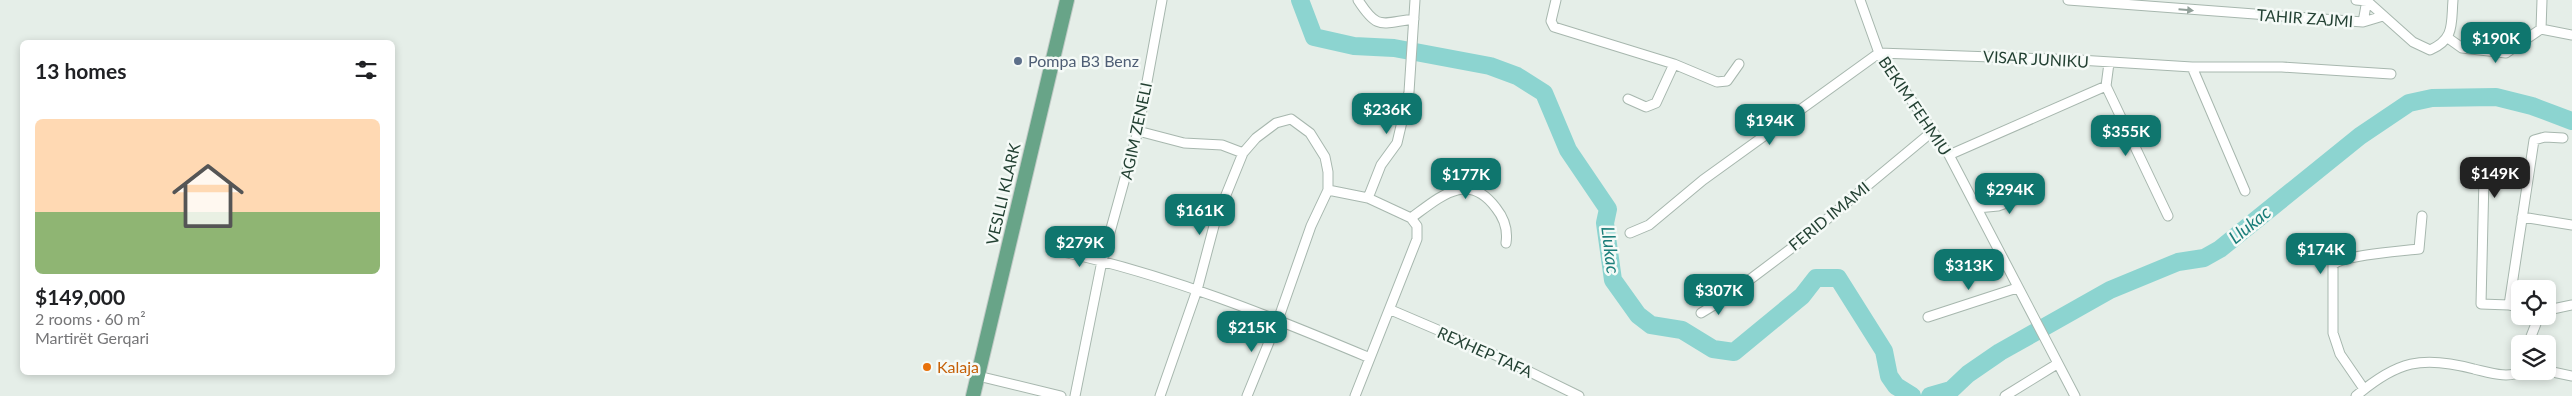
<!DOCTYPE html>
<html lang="en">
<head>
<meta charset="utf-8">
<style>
  body { margin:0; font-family:Lato,sans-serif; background:#f2f2f2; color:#202124; height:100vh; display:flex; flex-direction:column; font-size:19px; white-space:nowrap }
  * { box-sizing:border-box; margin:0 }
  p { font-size:16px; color:#757577 }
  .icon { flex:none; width:28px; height:28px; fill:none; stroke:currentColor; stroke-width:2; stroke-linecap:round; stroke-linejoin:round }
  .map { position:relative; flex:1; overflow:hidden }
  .side { position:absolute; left:20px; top:40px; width:375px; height:335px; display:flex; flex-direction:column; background:#fff; border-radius:8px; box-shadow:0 2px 8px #0003 }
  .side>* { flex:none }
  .buttons { position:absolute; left:2511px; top:280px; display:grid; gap:10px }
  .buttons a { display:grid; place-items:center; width:45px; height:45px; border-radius:8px; background:#fff; box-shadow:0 2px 8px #0003; font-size:25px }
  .price { position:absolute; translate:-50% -42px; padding:0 11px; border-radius:10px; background:#0f766e; color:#fff; font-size:16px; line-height:32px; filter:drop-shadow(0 1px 2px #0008) }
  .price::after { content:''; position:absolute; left:50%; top:30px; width:15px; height:11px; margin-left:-8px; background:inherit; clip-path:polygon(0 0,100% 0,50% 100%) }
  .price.current { background:#222; color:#fff }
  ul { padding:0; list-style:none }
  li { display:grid; align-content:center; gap:10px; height:265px; padding:0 15px }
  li+li { border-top:1px solid #e0e0e0 }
  li span { display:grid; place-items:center; height:155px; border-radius:8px; color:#555 }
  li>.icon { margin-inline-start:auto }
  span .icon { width:90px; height:90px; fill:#fffc; stroke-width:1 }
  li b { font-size:21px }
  h2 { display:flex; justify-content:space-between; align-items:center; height:60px; padding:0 15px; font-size:21px }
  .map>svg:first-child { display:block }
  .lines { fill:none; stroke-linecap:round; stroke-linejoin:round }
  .river { stroke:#8cd4d0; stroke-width:18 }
  .street-casing { stroke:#a7b7ae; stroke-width:11 }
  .primary-casing { stroke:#c1cac6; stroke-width:16 }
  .street { stroke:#fff; stroke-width:9 }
  .primary { stroke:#68a488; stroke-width:14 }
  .oneway { fill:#91a099 }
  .service-dot { fill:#5c6f8a; stroke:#f5faf7; stroke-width:2 }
  .food-dot { fill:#e8710a; stroke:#f5faf7; stroke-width:2 }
  .labels { text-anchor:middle; stroke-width:5; stroke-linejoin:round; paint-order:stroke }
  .street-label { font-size:16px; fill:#234133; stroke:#f5faf7 }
  .service-label { font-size:16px; fill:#4e5e75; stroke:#f5faf7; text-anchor:start }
  .food-label { font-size:16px; fill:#c56008; stroke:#f5faf7; text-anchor:start }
  .water-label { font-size:18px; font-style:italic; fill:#1b7e7a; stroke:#f5faf7 }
</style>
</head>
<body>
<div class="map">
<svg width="2572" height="396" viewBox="0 0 2572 396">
  <rect width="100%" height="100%" fill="#e5eee8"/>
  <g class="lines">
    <path class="river" d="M1300 0 1314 37 1354 46 1394 48 1490 66 1517 76 1544 93 1568 150 1608 209 1605 223 1613 280 1638 315 1651 325 1682 330 1713 349 1734 352 1802 296 1816 278H1838L1884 351 1889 376 1896 386 1912 396
      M1930 396 1951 390 1968 374 2000 352 2110 290 2178 262 2204 258 2220 249 2360 136 2409 103 2432 98 2496 97 2532 106 2572 121"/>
    <defs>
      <path id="street" d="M1358 0C1378 31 1381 23 1414 19
        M1556 0 1551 21 1554 27 1674 64 1656 103 1646 107 1628 99
        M1860 0 1879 53 1949 155 2075 396
        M2068 0 2363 22 2383 16
        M2356 0 2367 1 2413 42 2430 50C2455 39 2451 24 2453 0
        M2363 22 2367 0
        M2541 29 2572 35
        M2541 29 2542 0
        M2448 38 2462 48 2506 53 2541 29
        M1674 64 1717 82 1727 81 1739 64
        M2192 67 2245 191
        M2106 86 2168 216
        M1138 131 1184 143 1222 145 1243 153
        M1949 155 2106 86 2109 63
        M2484 178 2481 304 2509 305
        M1328 190 1368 198 1411 218 1417 226V239L1355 396
        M1368 198 1381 165 1397 143 1409 92 1415 0
        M1977 208 1998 206 2037 192
        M2522 217 2572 225
        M1411 218C1440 197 1468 170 1496 208 1504 218 1508 230 1506 243
        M1630 233 1649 225 1703 180 1879 53 2079 60 2192 67H2282L2391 74
        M1063 252C1169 275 1270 316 1370 358
        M2520 307 2509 305 2534 140 2545 137 2563 138
        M1391 310 1487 351 1579 396
        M2548 310 2572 305
        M1701 313 1724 299 1797 244 1933 131
        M1928 317 2017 288
        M2528 344 2539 316
        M2548 371 2572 376
        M978 376 1061 396
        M2364 389 2340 354 2333 333V265C2342 255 2403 251 2419 249L2422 216
        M1075 396 1102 261 1138 131 1162 0
        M1160 396 1197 290 1215 222 1243 153 1256 138 1276 123 1291 119 1310 133 1325 157 1328 172V190L1311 226 1278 320 1247 396
        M2005 396 2057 364
        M2356 396C2397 361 2422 355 2474 369 2491 373 2508 379 2523 371"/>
      <path id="primary" d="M973 396 1067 0"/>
    </defs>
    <use href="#street" class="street-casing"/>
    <use href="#primary" class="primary-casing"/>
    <use href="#street" class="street"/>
    <use href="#primary" class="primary"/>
  </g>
  <defs><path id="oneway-solid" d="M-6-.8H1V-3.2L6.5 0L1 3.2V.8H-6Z" transform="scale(1.25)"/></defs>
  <use class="oneway" href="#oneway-solid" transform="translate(2186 10) rotate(5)"/>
  <circle class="service-dot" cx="1018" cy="61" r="5"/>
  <circle class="food-dot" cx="927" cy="367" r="5"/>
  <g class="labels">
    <g class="street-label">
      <text transform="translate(2305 18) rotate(4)" y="6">TAHIR ZAJMI</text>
      <text transform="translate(2036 59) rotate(3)" y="6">VISAR JUNIKU</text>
      <text transform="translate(1915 106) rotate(56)" y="6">BEKIM FEHMIU</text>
      <text transform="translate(1136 131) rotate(-78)" y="6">AGIM ZENELI</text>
      <text transform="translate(1003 194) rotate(-77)" y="6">VESLLI KLARK</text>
      <text transform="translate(1829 216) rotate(-39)" y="6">FERID IMAMI</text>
      <text transform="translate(1485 352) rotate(24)" y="6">REXHEP TAFA</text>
    </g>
    <g class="service-label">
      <text x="1028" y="67">Pompa B3 Benz</text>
    </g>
    <g class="food-label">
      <text x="937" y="373">Kalaja</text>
    </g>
    <g class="water-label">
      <text transform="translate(2250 225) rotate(-39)" y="6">Llukac</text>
      <text transform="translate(1610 250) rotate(83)" y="6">Llukac</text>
    </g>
  </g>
</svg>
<div class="buttons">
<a><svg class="icon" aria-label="locate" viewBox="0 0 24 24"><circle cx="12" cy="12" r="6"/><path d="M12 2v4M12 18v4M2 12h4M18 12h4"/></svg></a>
<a><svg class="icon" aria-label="layers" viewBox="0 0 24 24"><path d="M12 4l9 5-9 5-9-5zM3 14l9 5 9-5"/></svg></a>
</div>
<b class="price" style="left:2496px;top:64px">$190K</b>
<b class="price" style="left:1387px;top:135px">$236K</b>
<b class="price" style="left:1770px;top:146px">$194K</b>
<b class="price" style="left:2126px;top:157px">$355K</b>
<b class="price current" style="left:2495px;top:199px">$149K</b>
<b class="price" style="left:1466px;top:200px">$177K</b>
<b class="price" style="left:2010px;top:215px">$294K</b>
<b class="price" style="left:1200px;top:236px">$161K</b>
<b class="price" style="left:1080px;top:268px">$279K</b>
<b class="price" style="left:2321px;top:275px">$174K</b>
<b class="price" style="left:1969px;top:291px">$313K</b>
<b class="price" style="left:1719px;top:316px">$307K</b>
<b class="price" style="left:1252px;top:353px">$215K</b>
<section class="side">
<h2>13 homes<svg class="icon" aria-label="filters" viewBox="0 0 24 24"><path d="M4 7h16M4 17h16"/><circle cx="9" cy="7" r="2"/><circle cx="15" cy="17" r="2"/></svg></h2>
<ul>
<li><span style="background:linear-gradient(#ffd9b3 60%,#8fb573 0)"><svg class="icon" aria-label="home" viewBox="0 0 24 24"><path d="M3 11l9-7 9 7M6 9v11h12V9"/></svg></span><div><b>$149,000</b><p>2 rooms · 60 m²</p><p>Martirët Gerqari</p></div></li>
</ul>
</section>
</div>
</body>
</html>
